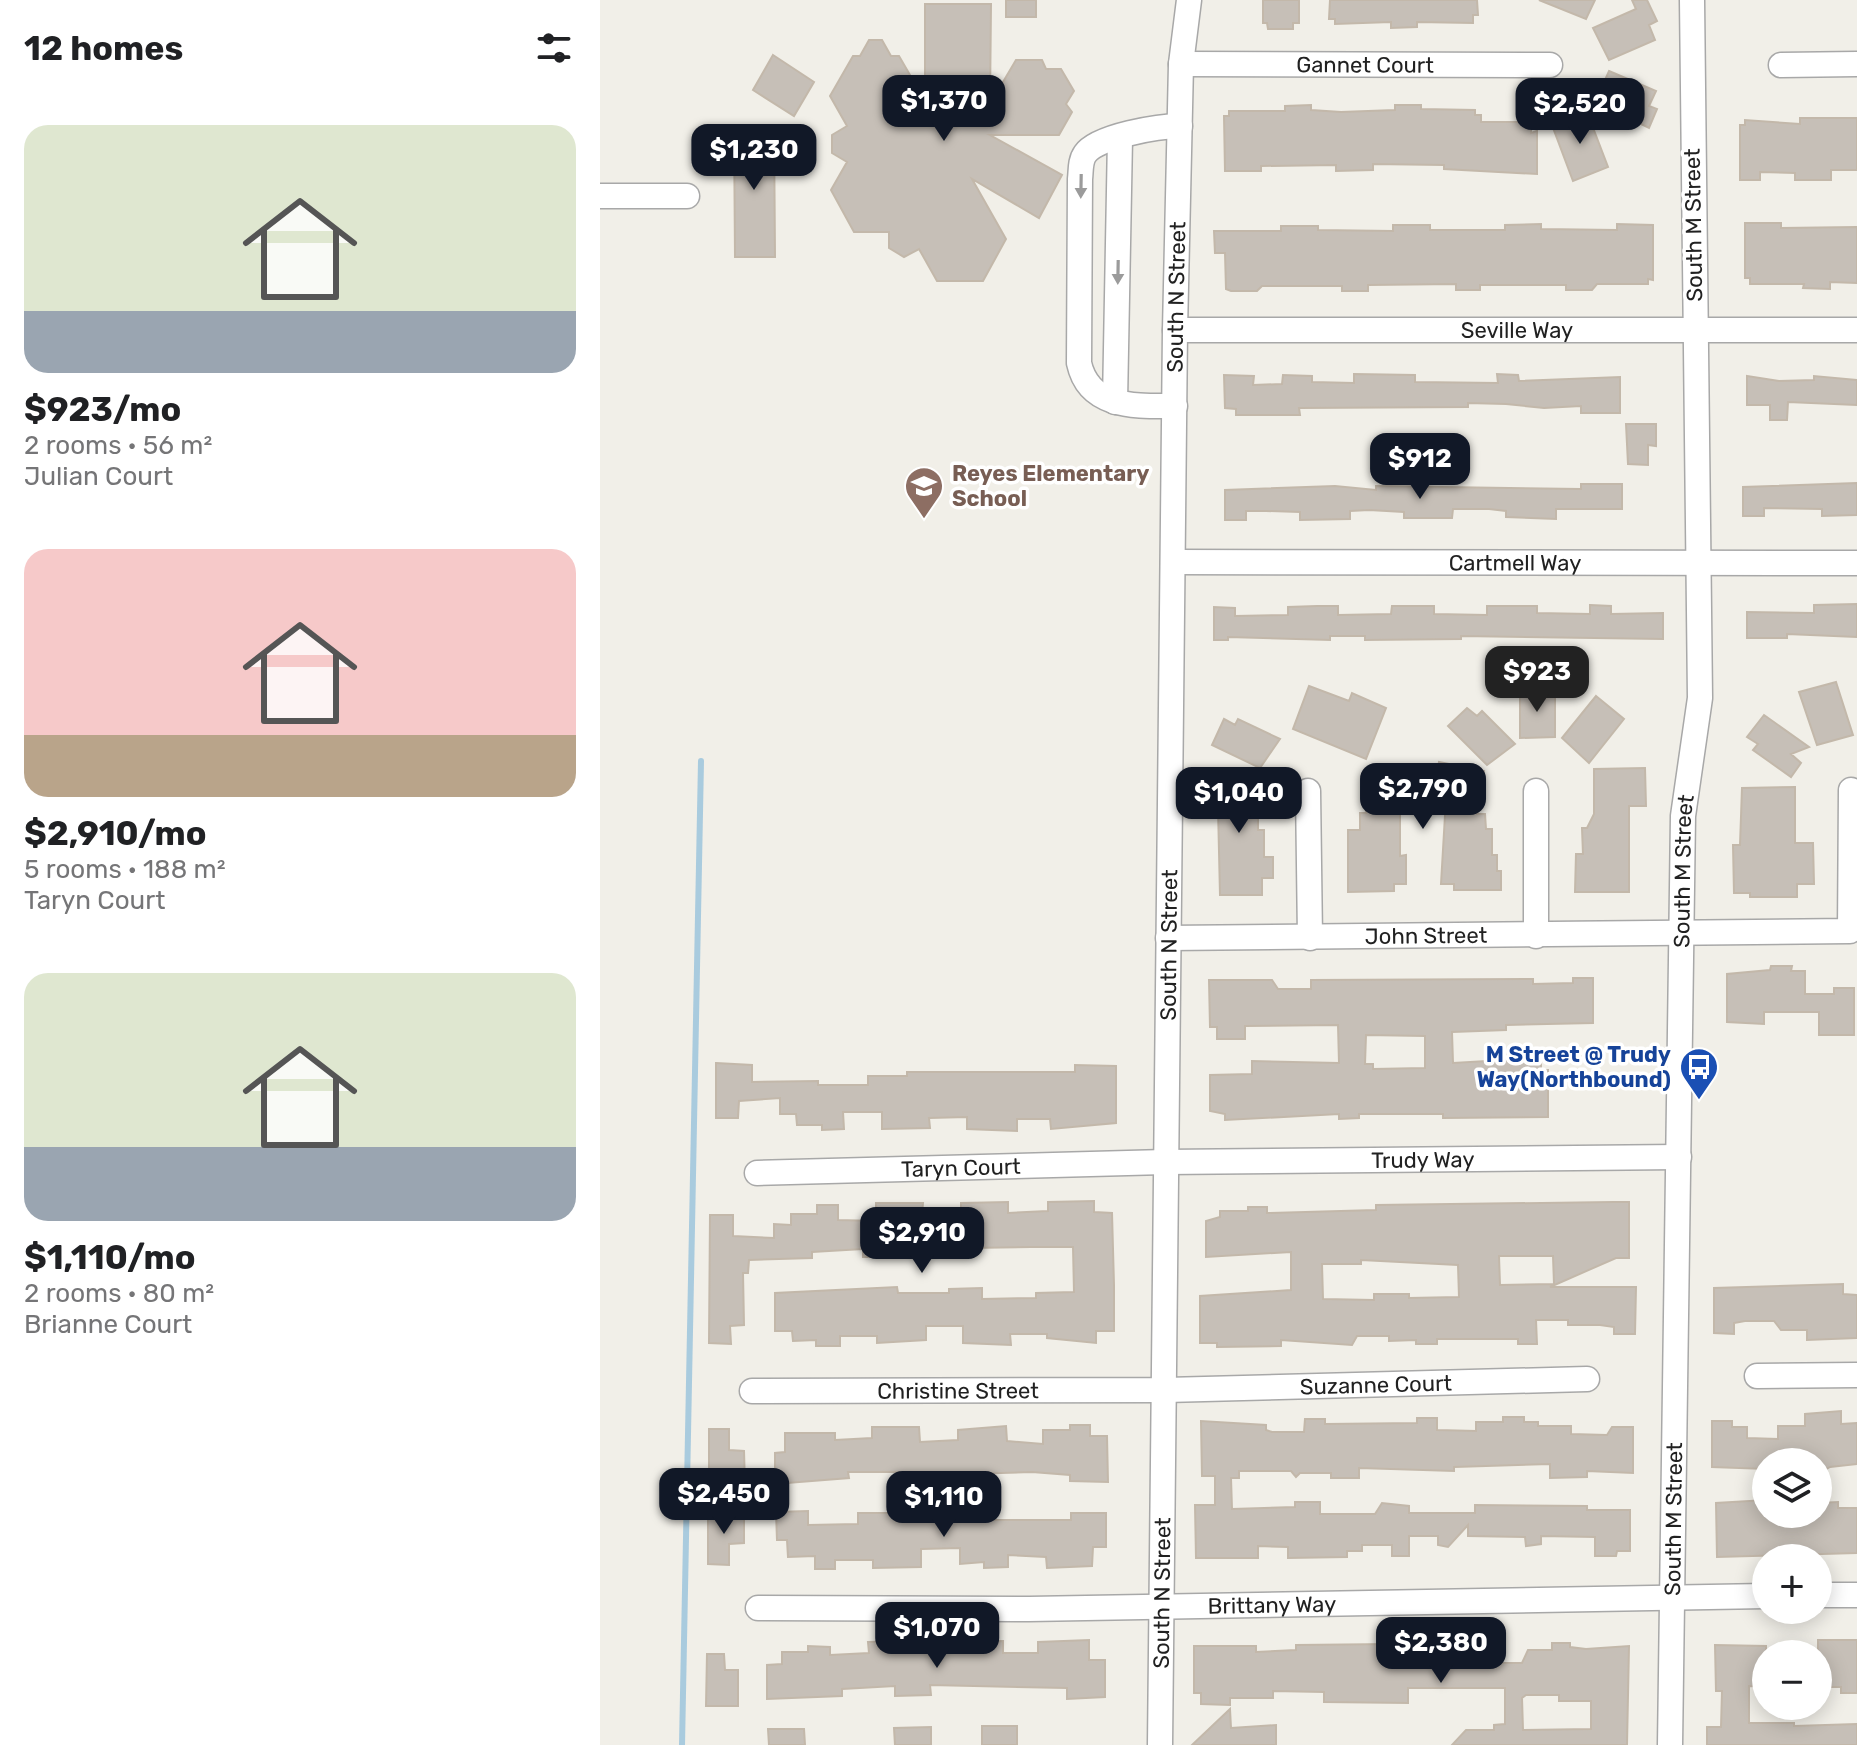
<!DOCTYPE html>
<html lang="en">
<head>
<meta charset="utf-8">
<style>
  body { margin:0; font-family:Rubik,sans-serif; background:#f6f6f6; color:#202124; height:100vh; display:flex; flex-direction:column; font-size:30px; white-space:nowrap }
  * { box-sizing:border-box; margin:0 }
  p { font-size:26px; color:#757577 }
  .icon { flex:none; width:44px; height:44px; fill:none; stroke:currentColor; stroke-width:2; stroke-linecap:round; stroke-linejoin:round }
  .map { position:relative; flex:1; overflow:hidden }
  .side { display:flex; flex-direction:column; background:#fff; width:600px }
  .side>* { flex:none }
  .controls { position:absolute; left:1152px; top:1448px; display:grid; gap:16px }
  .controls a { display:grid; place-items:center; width:80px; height:80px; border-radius:50%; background:#fff; box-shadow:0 4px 20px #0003; font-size:40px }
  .price { position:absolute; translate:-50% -68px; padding:0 18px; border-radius:16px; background:#111827; color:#fff; font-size:26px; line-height:52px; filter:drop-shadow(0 2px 4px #0008) }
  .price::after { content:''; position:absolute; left:50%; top:48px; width:24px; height:18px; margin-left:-12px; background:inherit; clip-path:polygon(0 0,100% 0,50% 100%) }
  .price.selected { background:#222; color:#fff }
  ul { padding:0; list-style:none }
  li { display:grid; align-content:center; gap:16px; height:424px; padding:0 24px }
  li span { display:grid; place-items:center; height:248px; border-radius:24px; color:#555 }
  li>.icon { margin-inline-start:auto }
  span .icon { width:144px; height:144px; fill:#fffc; stroke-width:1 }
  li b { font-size:34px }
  h2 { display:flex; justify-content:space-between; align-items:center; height:96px; padding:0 24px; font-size:34px }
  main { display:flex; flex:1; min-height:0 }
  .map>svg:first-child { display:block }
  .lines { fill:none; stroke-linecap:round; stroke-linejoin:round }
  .stream { stroke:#a9cbde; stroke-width:6 }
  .building { fill:#c6bfb7; stroke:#c3b8aa; stroke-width:2; fill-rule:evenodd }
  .minor-casing { stroke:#a8a8a8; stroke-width:27 }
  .minor { stroke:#fff; stroke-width:24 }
  .oneway { fill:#9b9b9b }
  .labels { text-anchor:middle; stroke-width:7; stroke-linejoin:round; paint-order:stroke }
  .street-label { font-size:22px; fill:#212121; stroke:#fff }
  .education-label { font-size:22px; font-weight:bold; fill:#785e54; stroke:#fff; text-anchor:start }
  .transit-label { font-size:22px; font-weight:bold; fill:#164399; stroke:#fff; text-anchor:end }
</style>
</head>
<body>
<main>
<section class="side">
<h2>12 homes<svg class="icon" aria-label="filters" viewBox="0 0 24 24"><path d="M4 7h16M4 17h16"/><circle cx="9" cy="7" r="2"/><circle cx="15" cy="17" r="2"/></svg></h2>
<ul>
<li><span style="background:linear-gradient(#dfe7d0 75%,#9aa5b1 0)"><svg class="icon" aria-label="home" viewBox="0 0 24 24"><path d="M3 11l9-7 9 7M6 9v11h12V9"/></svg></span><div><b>$923/mo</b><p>2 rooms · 56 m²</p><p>Julian Court</p></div></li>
<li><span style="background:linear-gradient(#f6c9c9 75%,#b9a48a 0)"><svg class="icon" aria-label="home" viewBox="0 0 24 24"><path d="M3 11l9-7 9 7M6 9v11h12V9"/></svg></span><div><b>$2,910/mo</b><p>5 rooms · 188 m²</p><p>Taryn Court</p></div></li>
<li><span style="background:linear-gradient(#dfe7d0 70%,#9aa5b1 0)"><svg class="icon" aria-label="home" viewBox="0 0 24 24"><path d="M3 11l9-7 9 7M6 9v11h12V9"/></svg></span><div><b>$1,110/mo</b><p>2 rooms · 80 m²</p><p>Brianne Court</p></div></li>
</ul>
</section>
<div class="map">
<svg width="1257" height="1745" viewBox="0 0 1257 1745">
  <rect width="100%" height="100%" fill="#f1efe8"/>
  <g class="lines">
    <path class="stream" d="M82 1745 101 761"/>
  </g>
  <path class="building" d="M406 0H436V17H406Z
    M663 0H699V23H693V29H668L667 23H663Z
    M730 0H877L878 15H873V23L817 22V27L791 28V22L735 24V19H729Z
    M939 0H995L986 19Z
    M1032 0H1047L1057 21 1049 25 1055 40 1009 60 993 28 1036 9Z
    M325 4H391L390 104 416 60H442L446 69H461L474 91 466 104 472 112 459 135H390L462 175 439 218 372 179 406 239 383 281H337L319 249 304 257 289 248V232H254L231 190 247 162 232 153V135L247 126 230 96 253 56H260L269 40H282L291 56H299L325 101Z
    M173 55 214 82 194 116 153 90Z
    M1009 71 1056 91 1049 106 1057 109 1049 128 995 102Z
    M711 105V110L741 112 795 110V105H821V109L875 110V115H881V122H931V133L937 131V174L844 169V165L773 164V170L736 171V165L661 166V171H625L624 116H629V111H685V106Z
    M987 112 1008 167 973 181 952 125Z
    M1200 118H1257V170H1231V180H1195V173L1160 172V180H1140V125H1145V120L1200 124Z
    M134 126H174L175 257H135Z
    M1145 223H1181V228L1257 227V283L1230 282V289L1203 288 1204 284H1150V278H1145Z
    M941 224V229L1017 230V224L1053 225V280L1048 279V284H997L992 290H966V285H880V290H856V284L768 285V291H742V286H662L657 291H631L626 289 625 253H615L614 231H681V226H718V230L793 231V225H830V230H905V225Z
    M754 374 815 375V382L898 383 897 374 918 375 919 381 1020 377V413H981V406L944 408 906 404 868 403V407L699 408 700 415H636V409L625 408 624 375 654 376 653 385 682 384 683 375 712 376V382L754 383Z
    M1147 376 1179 381 1214 380V376L1257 380V405L1188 402 1187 420H1170V405H1147Z
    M1026 424H1056V446L1048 445V465L1028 464Z
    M1257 483V515L1222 516V509L1164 508V516H1143V487Z
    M981 484H1022V509H956V519L906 517V511L889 509H853L852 518H804V512L769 510 750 511V519L700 520V512L666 511H646V520H625V490L735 486 776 490V486L981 489Z
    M1257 604V637L1187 634V638H1147V612L1214 613V605Z
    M990 605 1011 606V614L1063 613V639L861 636V639L765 640V636H730V640L628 637V640H614V607L635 608V616L688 615V607L717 606H738V615L791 614 792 606H834V614L887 615V606H937V613L990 614Z
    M1236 682 1253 735 1217 745 1199 692Z
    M709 686 749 701 752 693 786 708 766 759 693 729Z
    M920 691H955V737L920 738Z
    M996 696 1024 719 989 763 962 738Z
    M867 708 877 716 882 711 915 744 887 765 848 726Z
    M1164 715 1209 747 1191 754 1201 763 1191 777 1153 750 1158 744 1147 737Z
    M624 719 635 725 638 719 680 739 660 768 612 745Z
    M839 762 884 771 877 814H885L886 829H892V855H897V871H901V890H854V884H841L846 798 813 791 812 807H800V856L806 855V884H794V891L748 892V830H760V813H766V787H771V772H837Z
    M1045 768 1046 806H1029V892H975L976 854H983L982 828H987L994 814V769Z
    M608 773 654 774V816H658V830H664V857H673V878H662V895H620L618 808H608Z
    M1195 787V843H1213L1214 884H1197V897H1150V893H1134L1133 845H1140L1142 788Z
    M1171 966H1192L1191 971H1205V994H1234V988H1254V1035H1219V1012H1164V1024L1127 1022V974L1170 970Z
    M973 978H993V1023L906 1025V1030L852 1032 853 1063 941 1058V1070H948V1117L843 1118V1114H759V1118L739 1119V1114L625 1120V1114L610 1111V1075L652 1074V1061L739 1063 738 1025 645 1026V1039H617V1027H610L609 980H672L678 989H711V980L933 979V984L973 983ZM766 1035 825 1036V1068L773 1069V1064H765Z
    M116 1063 152 1065V1082L218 1081V1085H268V1076H307V1072H475V1065L516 1066V1123L451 1129 450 1119H417V1131L367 1129V1117L329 1118 330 1128 282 1129V1112H243L244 1129 222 1130V1125H197L196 1114H180V1098L139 1101 138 1118H116Z
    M494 1201V1212L512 1213 514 1285V1331H496V1343L447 1338V1334H410L411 1345 363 1343V1326H326V1340L277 1343V1336H240V1346H216V1340L193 1341 192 1331H175V1293L297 1287 298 1293H349V1289L382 1288V1299L436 1298V1293L474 1292 473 1247H431L299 1249V1257H263V1249L212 1252V1258L149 1260 148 1273H143L144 1325 130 1326 131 1344 109 1343 110 1215H133V1236L174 1238V1224L191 1225V1214H217V1205H238V1220L276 1221V1203H323L322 1214H361V1203L408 1202V1213L448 1211V1202Z
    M1013 1202H1029V1258H1016L950 1287H1036L1035 1334H1014V1327L1000 1325H968V1320H936L937 1344H918V1339H837V1344H816V1340L789 1341V1336H757L752 1345 681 1340V1346L617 1347V1343H600V1296L691 1290V1252L606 1257V1221L620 1217V1211H648V1207H667V1213L776 1210V1205ZM899 1256H953L954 1284 900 1285ZM761 1260 858 1265 859 1297 809 1298V1294H774V1300L723 1299 722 1264H761Z
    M1243 1284V1294L1257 1295V1338L1207 1340V1330H1181L1174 1321H1145L1134 1323V1334L1114 1333V1288Z
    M1241 1411V1424L1257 1423V1464L1230 1467 1218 1474V1462H1166V1469L1112 1467V1421H1132V1427H1147V1438L1178 1439V1426H1205V1414Z
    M903 1417H924V1422H938V1426H971V1434L1007 1435 1012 1427H1033V1473L987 1471V1477L950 1478V1464L854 1467V1471L759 1468V1478H731V1473H700L696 1477 691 1471H639V1478H631L632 1509 695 1507V1502H720V1514H775L782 1503 809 1506V1513H875V1505L987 1506V1510H1030V1551H1017L1016 1556H995V1537L941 1536V1544L926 1546 925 1537 868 1536V1525L848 1547 838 1545V1536H809V1556H792V1545H762V1551H747V1557L688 1558V1547L658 1546V1558H596L595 1505H615V1476H602L601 1421 666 1425V1430L672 1432H704L705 1419H725V1424L817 1423V1418H837V1430L876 1431V1422H903Z
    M470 1425H490V1436H507L508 1482 470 1481V1475L432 1472 334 1475V1480H300V1472H248L249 1478 175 1484V1453L185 1452V1433H235V1440L272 1438V1427H319L320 1442 358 1440V1430L406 1426 407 1441 443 1444V1430H470Z
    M109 1429H129V1450L144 1451 145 1485 109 1487Z
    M1166 1500V1514H1218V1503L1238 1502V1508H1257V1553L1117 1557 1116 1503Z
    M342 1505H380V1520H471V1513H506V1547H493L492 1566 447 1568 446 1557 408 1555V1567L384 1568V1562L360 1564V1548L321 1549V1567L273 1568V1560H235V1569H215V1556L188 1557 187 1540H177L176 1512 208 1511V1525L258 1524V1513H296V1521L342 1520Z
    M144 1513V1543L129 1544V1565L108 1564V1514Z
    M489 1640V1660H505V1697L467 1699V1688L330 1685 331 1695 295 1696V1686L242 1689V1696L167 1699V1665L182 1664V1652H208V1646L230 1647V1655L269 1653 268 1642 315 1641 316 1652H354V1642L403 1641V1653H438V1642Z
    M1218 1640H1257V1693H1241V1687H1218Z
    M952 1643H970V1647L986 1649 1029 1646 1027 1745H852L866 1730H894V1725L905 1724V1688H808V1703L724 1702V1692L673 1691V1698H630V1705L601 1704V1693H594V1646H656V1652L696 1650V1645L791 1644 790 1648H807V1655L876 1656V1663H922L928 1650H952ZM926 1695H959V1701H991V1729L923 1730 922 1698Z
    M1115 1645 1166 1646V1687L1149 1686V1723H1194V1726L1257 1724V1745H1107V1727H1121L1122 1691H1116Z
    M107 1654H124L125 1670H138V1706H106Z
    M630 1709 631 1728 676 1725V1745H592Z
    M382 1726H417V1745H382Z
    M331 1727V1745H295L294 1728Z
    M168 1729H204L205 1745H169Z"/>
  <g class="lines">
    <defs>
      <g id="minor">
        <path id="s1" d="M581 64 950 65"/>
        <path d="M1181 65 1257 64"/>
        <path d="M0 196H87"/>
        <path id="s2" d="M575 330H1257"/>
        <path d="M515 402 520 138"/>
        <path d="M575 406C536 406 489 409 479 363L480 179C481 171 480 161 485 154 497 136 560 126 580 126"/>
        <path id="s3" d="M573 562 1257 563"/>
        <path d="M708 791 710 938"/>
        <path d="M936 936V791"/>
        <path id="s4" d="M568 938 1250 931 1251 790"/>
        <path id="s5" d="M157 1173 565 1162 1079 1157"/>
        <path d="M1157 1376 1257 1375"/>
        <path id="s6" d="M152 1391 566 1390 987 1379"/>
        <path d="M1218 1595H1257"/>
        <path id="s7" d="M158 1608 429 1609 1166 1596"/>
        <path id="s8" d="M560 1745 575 330 581 64 589 0"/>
        <path id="s9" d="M1070 1745 1083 816 1100 698 1092 0"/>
      </g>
    </defs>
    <use href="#minor" class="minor-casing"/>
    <use href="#minor" class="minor"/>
  </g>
  <defs><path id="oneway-solid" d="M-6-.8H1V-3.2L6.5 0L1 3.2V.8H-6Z" transform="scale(2)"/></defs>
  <g class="oneway">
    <use href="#oneway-solid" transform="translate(481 186) rotate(91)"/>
    <use href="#oneway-solid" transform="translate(518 272) rotate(91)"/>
  </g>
  <defs>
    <symbol id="school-pin" viewBox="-11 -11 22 30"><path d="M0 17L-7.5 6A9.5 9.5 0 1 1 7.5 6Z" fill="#8d6e63" stroke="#fff"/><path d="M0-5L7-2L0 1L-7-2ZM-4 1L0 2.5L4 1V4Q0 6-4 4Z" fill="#fff"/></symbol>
    <symbol id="bus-pin" viewBox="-11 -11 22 30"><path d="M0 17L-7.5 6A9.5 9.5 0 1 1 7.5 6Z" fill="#1a4fb4" stroke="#fff"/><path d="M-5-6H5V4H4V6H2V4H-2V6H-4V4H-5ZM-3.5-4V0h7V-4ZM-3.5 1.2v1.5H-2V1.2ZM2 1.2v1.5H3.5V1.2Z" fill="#fff"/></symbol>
  </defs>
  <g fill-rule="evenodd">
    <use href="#school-pin" x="302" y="464" width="44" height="60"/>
    <use href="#bus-pin" x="1077" y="1045" width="44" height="60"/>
  </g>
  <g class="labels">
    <g class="street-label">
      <text dy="8" stroke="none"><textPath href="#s1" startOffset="184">Gannet Court</textPath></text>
      <text transform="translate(1093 225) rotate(-91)" y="8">South M Street</text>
      <text dy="8" stroke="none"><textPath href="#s8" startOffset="1448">South N Street</textPath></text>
      <text dy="8" stroke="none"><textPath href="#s2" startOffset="342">Seville Way</textPath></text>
      <text dy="8" stroke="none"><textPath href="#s3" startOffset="342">Cartmell Way</textPath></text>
      <text dy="8" stroke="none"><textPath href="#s9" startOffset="874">South M Street</textPath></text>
      <text dy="8" stroke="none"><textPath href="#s4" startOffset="258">John Street</textPath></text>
      <text dy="8" stroke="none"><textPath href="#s8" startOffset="800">South N Street</textPath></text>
      <text dy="8" stroke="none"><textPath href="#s5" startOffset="666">Trudy Way</textPath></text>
      <text dy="8" stroke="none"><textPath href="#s5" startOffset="204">Taryn Court</textPath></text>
      <text dy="8" stroke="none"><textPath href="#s6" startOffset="624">Suzanne Court</textPath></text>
      <text dy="8" stroke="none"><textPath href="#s6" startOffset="206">Christine Street</textPath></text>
      <text dy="8" stroke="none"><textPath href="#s9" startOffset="226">South M Street</textPath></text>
      <text dy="8" stroke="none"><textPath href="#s8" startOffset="152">South N Street</textPath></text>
      <text dy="8" stroke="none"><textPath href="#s7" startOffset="514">Brittany Way</textPath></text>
    </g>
    <g class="education-label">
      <text x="352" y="481">Reyes Elementary<tspan x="352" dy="25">School</tspan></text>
    </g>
    <g class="transit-label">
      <text x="1071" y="1062">M Street @ Trudy<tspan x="1071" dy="25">Way(Northbound)</tspan></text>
    </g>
  </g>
</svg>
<div class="controls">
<a><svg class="icon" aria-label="layers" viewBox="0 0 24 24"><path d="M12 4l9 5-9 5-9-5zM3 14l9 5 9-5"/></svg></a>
<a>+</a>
<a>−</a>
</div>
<b class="price" style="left:344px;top:143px">$1,370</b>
<b class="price" style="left:980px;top:146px">$2,520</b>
<b class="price" style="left:154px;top:192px">$1,230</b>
<b class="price" style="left:820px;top:501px">$912</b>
<b class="price selected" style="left:937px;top:714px">$923</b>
<b class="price" style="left:823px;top:831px">$2,790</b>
<b class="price" style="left:639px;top:835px">$1,040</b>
<b class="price" style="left:322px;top:1275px">$2,910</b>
<b class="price" style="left:124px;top:1536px">$2,450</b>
<b class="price" style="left:344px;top:1539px">$1,110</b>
<b class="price" style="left:337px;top:1670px">$1,070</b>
<b class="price" style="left:841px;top:1685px">$2,380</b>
</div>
</main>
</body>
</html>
